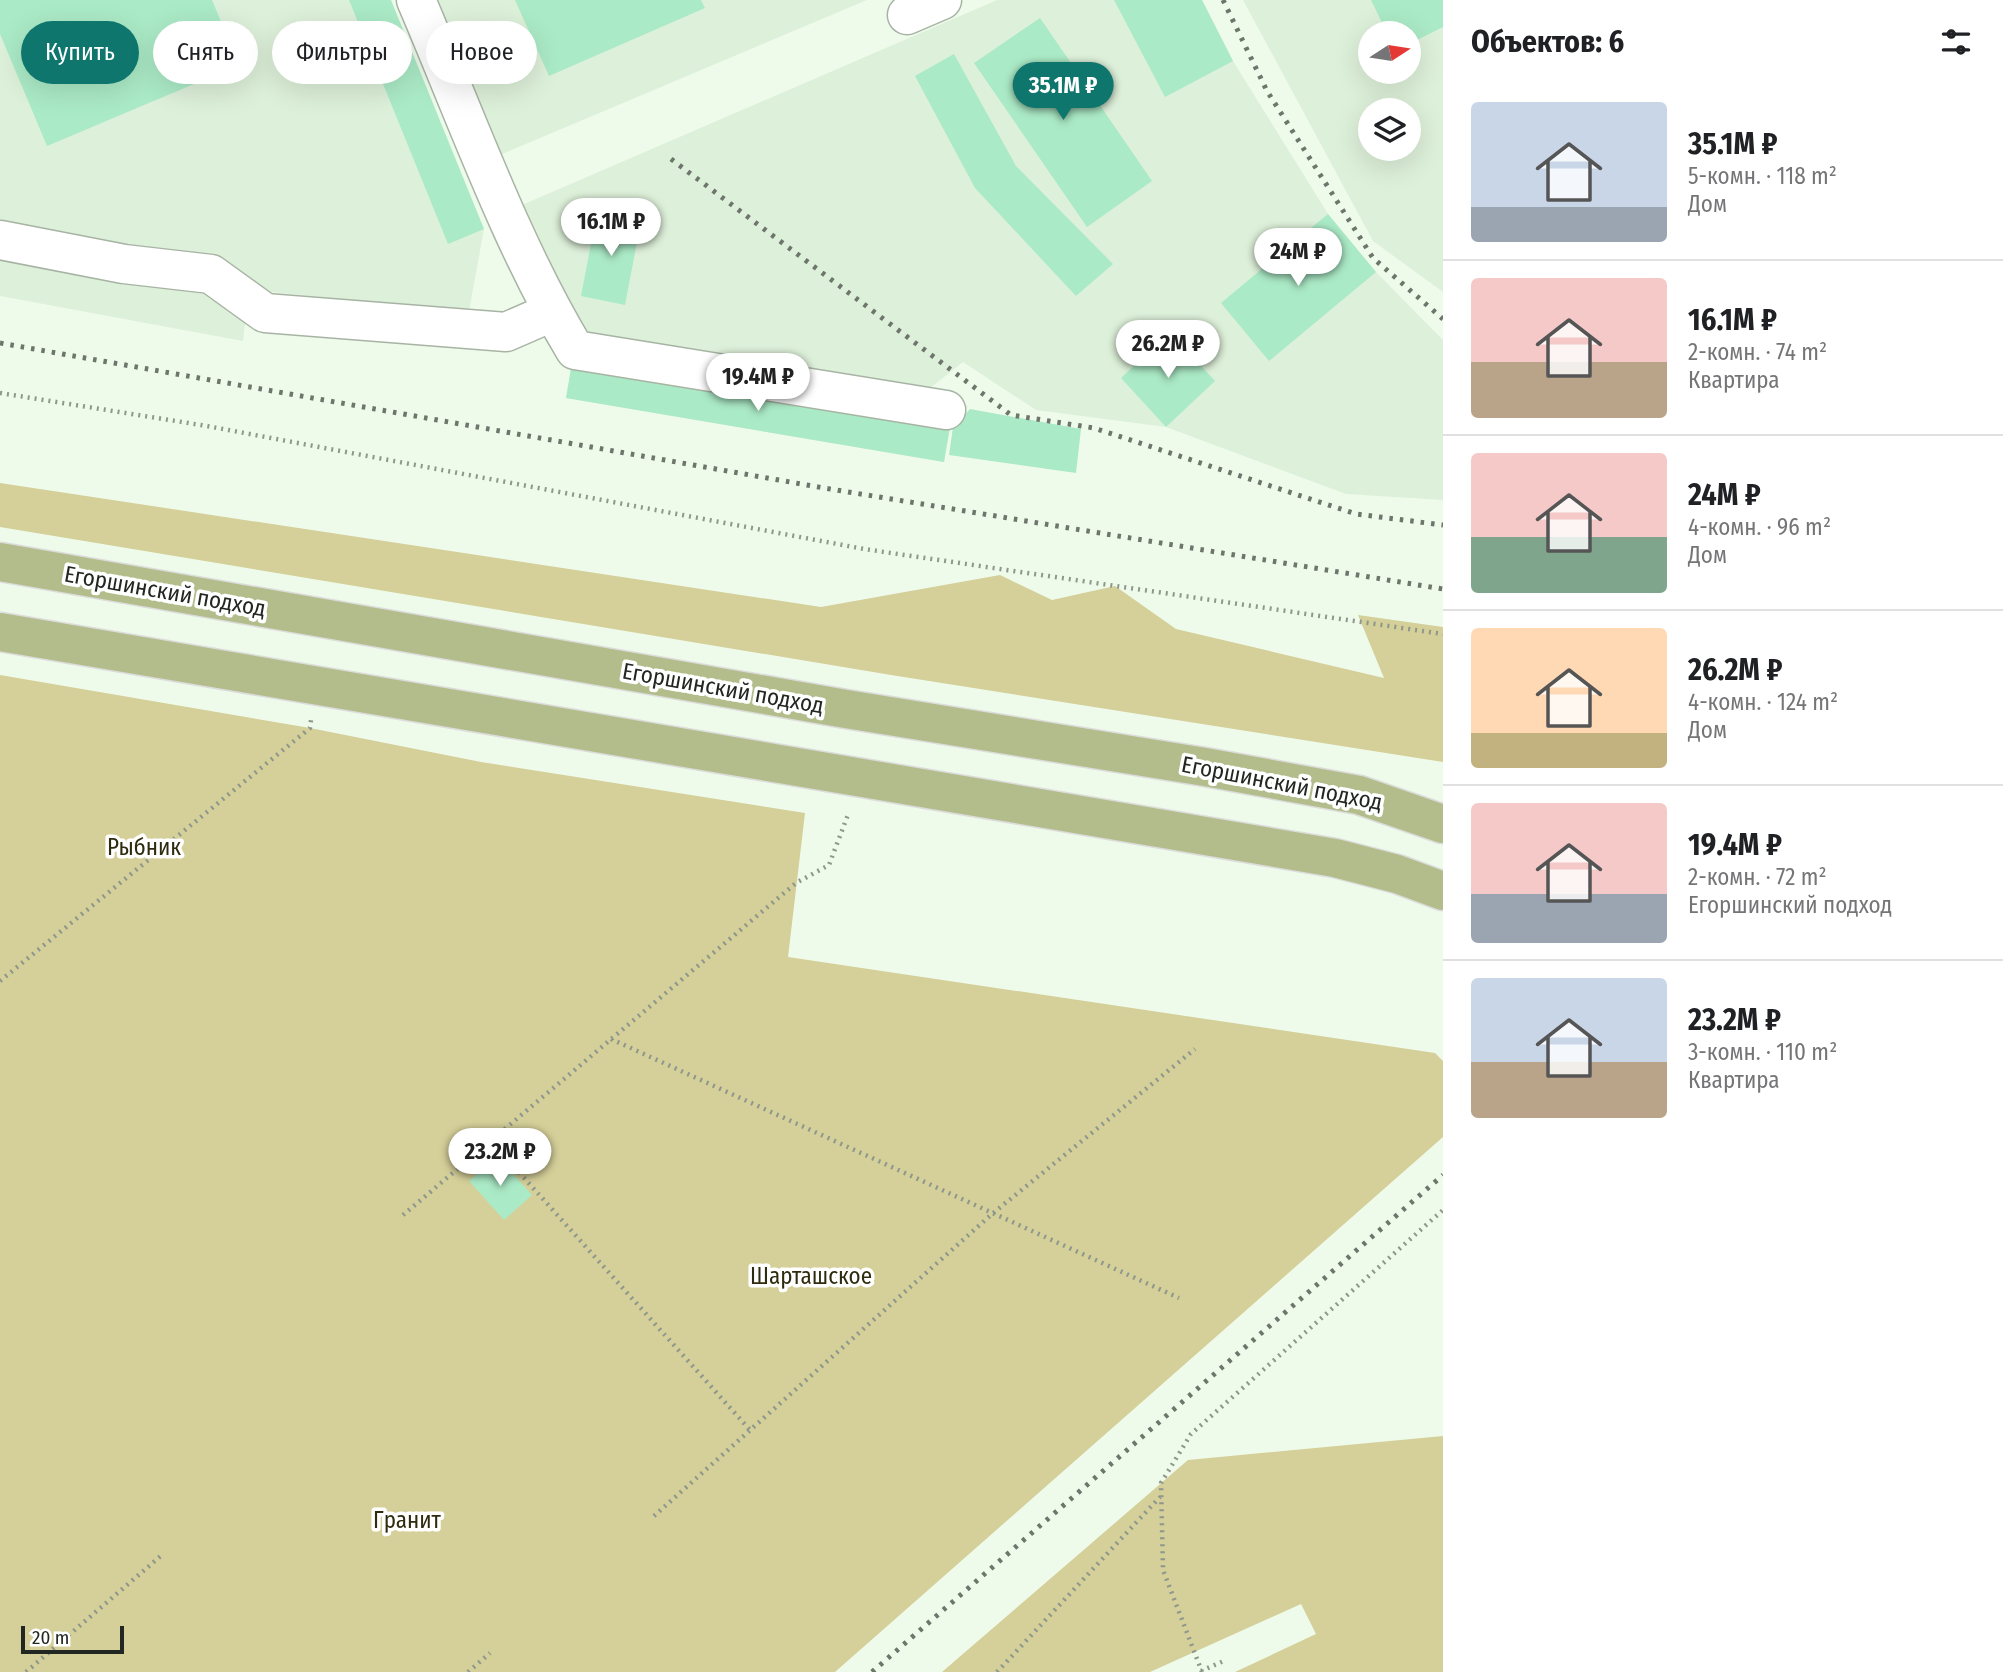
<!DOCTYPE html>
<html lang="ru">
<head>
<meta charset="utf-8">
<style>
  body { margin:0; font-family:"Fira Sans Condensed",sans-serif; background:#f2f2f2; color:#202124; height:100vh; display:flex; flex-direction:column; font-size:26px; white-space:nowrap }
  * { box-sizing:border-box; margin:0 }
  p { font-size:23px; color:#757577 }
  .icon { flex:none; width:38px; height:38px; fill:none; stroke:currentColor; stroke-width:2; stroke-linecap:round; stroke-linejoin:round }
  .map { position:relative; flex:1; overflow:hidden }
  .drawer { display:flex; flex-direction:column; background:#fff; width:560px }
  .drawer>* { flex:none }
  .guide { position:absolute; left:21px; top:21px; width:665px; height:63px; display:flex; gap:14px }
  .needle { width:46px; rotate:78deg }
  .buttons { position:absolute; left:1358px; top:21px; display:grid; gap:14px }
  .buttons a { display:grid; place-items:center; width:63px; height:63px; border-radius:50%; background:#fff; box-shadow:0 7px 28px #0002; font-size:35px }
  .scale { position:absolute; left:21px; bottom:18px; width:103px; box-sizing:border-box; padding-left:7px; border:4px solid #222721; border-top:0; font-size:19px; line-height:24px; white-space:nowrap; color:#222721; -webkit-text-stroke:5px #fff; paint-order:stroke }
  .price { position:absolute; translate:-50% -60px; padding:0 16px; border-radius:24px; background:#fff; color:#222; font-size:23px; line-height:46px; filter:drop-shadow(0 2px 4px #0008) }
  .price::after { content:''; position:absolute; left:50%; top:42px; width:21px; height:16px; margin-left:-10px; background:inherit; clip-path:polygon(0 0,100% 0,50% 100%) }
  .price.current { background:#0f766e; color:#fff }
  ul { padding:0; list-style:none }
  li { display:flex; align-items:center; gap:21px; height:175px; padding:0 28px }
  li+li { border-top:2px solid #e0e0e0 }
  li span { display:grid; place-items:center; flex:none; width:196px; height:140px; border-radius:7px; color:#555 }
  li>.icon { margin-inline-start:auto }
  span .icon { width:84px; height:84px; fill:#fffc; stroke-width:1 }
  li b { font-size:30px }
  h2 { display:flex; justify-content:space-between; align-items:center; height:84px; padding:0 28px; font-size:30px }
  .chip { padding:0 24px; border-radius:32px; background:#fff; box-shadow:0 7px 28px #0002; font-size:24px; line-height:63px }
  .chip.current { background:#0f766e; color:#fff }
  main { display:flex; flex:1; min-height:0 }
  .map>svg:first-child { display:block }
  .built { fill:#ddf0d9; fill-rule:evenodd }
  .green { fill:#d5cf99 }
  .building { fill:#abeac6 }
  .lines { fill:none; stroke-linecap:round; stroke-linejoin:round }
  .minor-casing { stroke:#a7b4a4; stroke-width:41 }
  .major-casing { stroke:#dcdcdb; stroke-width:41 }
  .path { stroke:#8d978b; stroke-width:4.5; stroke-dasharray:2 5; stroke-linecap:butt }
  .minor { stroke:#fff; stroke-width:38 }
  .major { stroke:#b2bd8b; stroke-width:38 }
  .rail { stroke:#6d756c; stroke-width:5; stroke-dasharray:3.5 7; stroke-linecap:butt }
  .labels { text-anchor:middle; stroke-width:7; stroke-linejoin:round; paint-order:stroke }
  .street-label { font-size:23px; fill:#222721; stroke:#fff }
  .park-label { font-size:23px; fill:#2f2b0f; stroke:#fff }
</style>
</head>
<body>
<main>
<div class="map">
<svg width="1443" height="1672" viewBox="0 0 1443 1672">
  <rect width="100%" height="100%" fill="#eefbeb"/>
  <path class="built" d="M0 0H388L484 229 469 311 249 290 243 341 0 296Z
    M434 0H867L500 155Z
    M997 0H1202L1233 61 1328 214 1376 272 1443 340V500L1346 494 1166 427 1036 410 963 362 915 400 968 406 950 427 944 462 566 398 572 363 522 205Z
    M1243 0H1443V292L1373 241ZM1370 33H1409V72H1370ZM1370 110H1409V149H1370Z"/>
  <path class="green" d="M0 483 821 607 1000 575 1052 600 1115 586 1176 629 1384 678 1358 615 1443 627V762L891 675 0 527Z
    M0 675 310 728 481 762 805 813 788 957 1435 1053 1443 1061V1137L835 1672H0Z
    M1443 1436V1672H1235L1316 1634 1301 1604 1150 1672H942L1188 1460Z"/>
  <path class="building" d="M0 0H212L239 65 47 146 0 34Z
    M349 0H391L484 229 448 244Z
    M515 0H701L705 8 549 76Z
    M1114 0H1202L1233 61 1165 97Z
    M1371 0H1443V27L1409 44V33H1387Z
    M1040 18 1152 181 1087 227 974 63Z
    M954 54 1016 166 1113 264 1076 296 975 188 915 76Z
    M597 212 641 221 625 305 581 296Z
    M1328 214 1376 272 1269 361 1221 303Z
    M1170 332 1215 381 1166 427 1121 378Z
    M572 363 950 427 944 462 566 398Z
    M970 409 1081 429 1076 473 949 455 953 427Z
    M497 1156 532 1195 504 1220 469 1181Z"/>
  <g class="lines">
    <defs>
      <path id="minor" d="M416 0C465 114 511 244 575 350L946 410
        M907 15 942 0
        M0 240 124 264 211 274 265 313 506 332 552 312"/>
      <path id="major" d="M0 562 846 709 1205 767 1359 795 1443 824
        M0 632 1335 858 1397 874 1443 891"/>
    </defs>
    <use href="#minor" class="minor-casing"/>
    <use href="#major" class="major-casing"/>
    <path class="path" d="M0 393 207 426 864 549 1443 634
      M0 981 310 728 311 720
      M611 1039 1179 1298
      M491 1141 750 1430
      M403 1215 796 883 829 865 849 812
      M654 1516 992 1214 1195 1049
      M1201 1671 1226 1660
      M26 1672 163 1554
      M468 1672 490 1653
      M997 1672 1160 1497
      M1202 1672 1163 1570 1161 1483 1191 1434 1443 1210"/>
    <use href="#minor" class="minor"/>
    <use href="#major" class="major"/>
    <path class="rail" d="M1223 0 1267 91 1373 258 1443 319
      M671 159 1011 415 1094 428 1356 514 1443 525
      M0 343 824 488 1443 589
      M872 1672 1443 1175"/>
  </g>
  <g class="labels">
    <g class="street-label">
      <text transform="translate(165 591) rotate(10)" y="8">Егоршинский подход</text>
      <text transform="translate(723 688) rotate(10)" y="8">Егоршинский подход</text>
      <text transform="translate(1282 783) rotate(11)" y="8">Егоршинский подход</text>
    </g>
    <g class="park-label">
      <text x="144" y="855">Рыбник</text>
      <text x="811" y="1284">Шарташское</text>
      <text x="407" y="1528">Гранит</text>
    </g>
  </g>
</svg>
<div class="buttons">
<a><svg class="needle" viewBox="-14 -14 28 28"><path d="M0-13l5 13h-10z" fill="#e53935"/><path d="M0 13l5-13h-10z" fill="#757577"/></svg></a>
<a><svg class="icon" aria-label="layers" viewBox="0 0 24 24"><path d="M12 4l9 5-9 5-9-5zM3 14l9 5 9-5"/></svg></a>
</div>
<div class="scale">20 m</div>
<b class="price current" style="left:1063px;top:122px">35.1M ₽</b>
<b class="price" style="left:611px;top:258px">16.1M ₽</b>
<b class="price" style="left:1298px;top:288px">24M ₽</b>
<b class="price" style="left:1168px;top:380px">26.2M ₽</b>
<b class="price" style="left:758px;top:413px">19.4M ₽</b>
<b class="price" style="left:500px;top:1188px">23.2M ₽</b>
<div class="guide">
<a class="chip current">Купить</a>
<a class="chip">Снять</a>
<a class="chip">Фильтры</a>
<a class="chip">Новое</a>
</div>
</div>
<section class="drawer">
<h2>Объектов: 6<svg class="icon" aria-label="filters" viewBox="0 0 24 24"><path d="M4 7h16M4 17h16"/><circle cx="9" cy="7" r="2"/><circle cx="15" cy="17" r="2"/></svg></h2>
<ul>
<li><span style="background:linear-gradient(#c9d6e8 75%,#9aa5b1 0)"><svg class="icon" aria-label="home" viewBox="0 0 24 24"><path d="M3 11l9-7 9 7M6 9v11h12V9"/></svg></span><div><b>35.1M ₽</b><p>5-комн. · 118 m²</p><p>Дом</p></div></li>
<li><span style="background:linear-gradient(#f6c9c9 60%,#b9a48a 0)"><svg class="icon" aria-label="home" viewBox="0 0 24 24"><path d="M3 11l9-7 9 7M6 9v11h12V9"/></svg></span><div><b>16.1M ₽</b><p>2-комн. · 74 m²</p><p>Квартира</p></div></li>
<li><span style="background:linear-gradient(#f6c9c9 60%,#7fa58c 0)"><svg class="icon" aria-label="home" viewBox="0 0 24 24"><path d="M3 11l9-7 9 7M6 9v11h12V9"/></svg></span><div><b>24M ₽</b><p>4-комн. · 96 m²</p><p>Дом</p></div></li>
<li><span style="background:linear-gradient(#ffd9b3 75%,#c2b280 0)"><svg class="icon" aria-label="home" viewBox="0 0 24 24"><path d="M3 11l9-7 9 7M6 9v11h12V9"/></svg></span><div><b>26.2M ₽</b><p>4-комн. · 124 m²</p><p>Дом</p></div></li>
<li><span style="background:linear-gradient(#f6c9c9 65%,#9aa5b1 0)"><svg class="icon" aria-label="home" viewBox="0 0 24 24"><path d="M3 11l9-7 9 7M6 9v11h12V9"/></svg></span><div><b>19.4M ₽</b><p>2-комн. · 72 m²</p><p>Егоршинский подход</p></div></li>
<li><span style="background:linear-gradient(#c9d6e8 60%,#b9a48a 0)"><svg class="icon" aria-label="home" viewBox="0 0 24 24"><path d="M3 11l9-7 9 7M6 9v11h12V9"/></svg></span><div><b>23.2M ₽</b><p>3-комн. · 110 m²</p><p>Квартира</p></div></li>
</ul>
</section>
</main>
</body>
</html>
